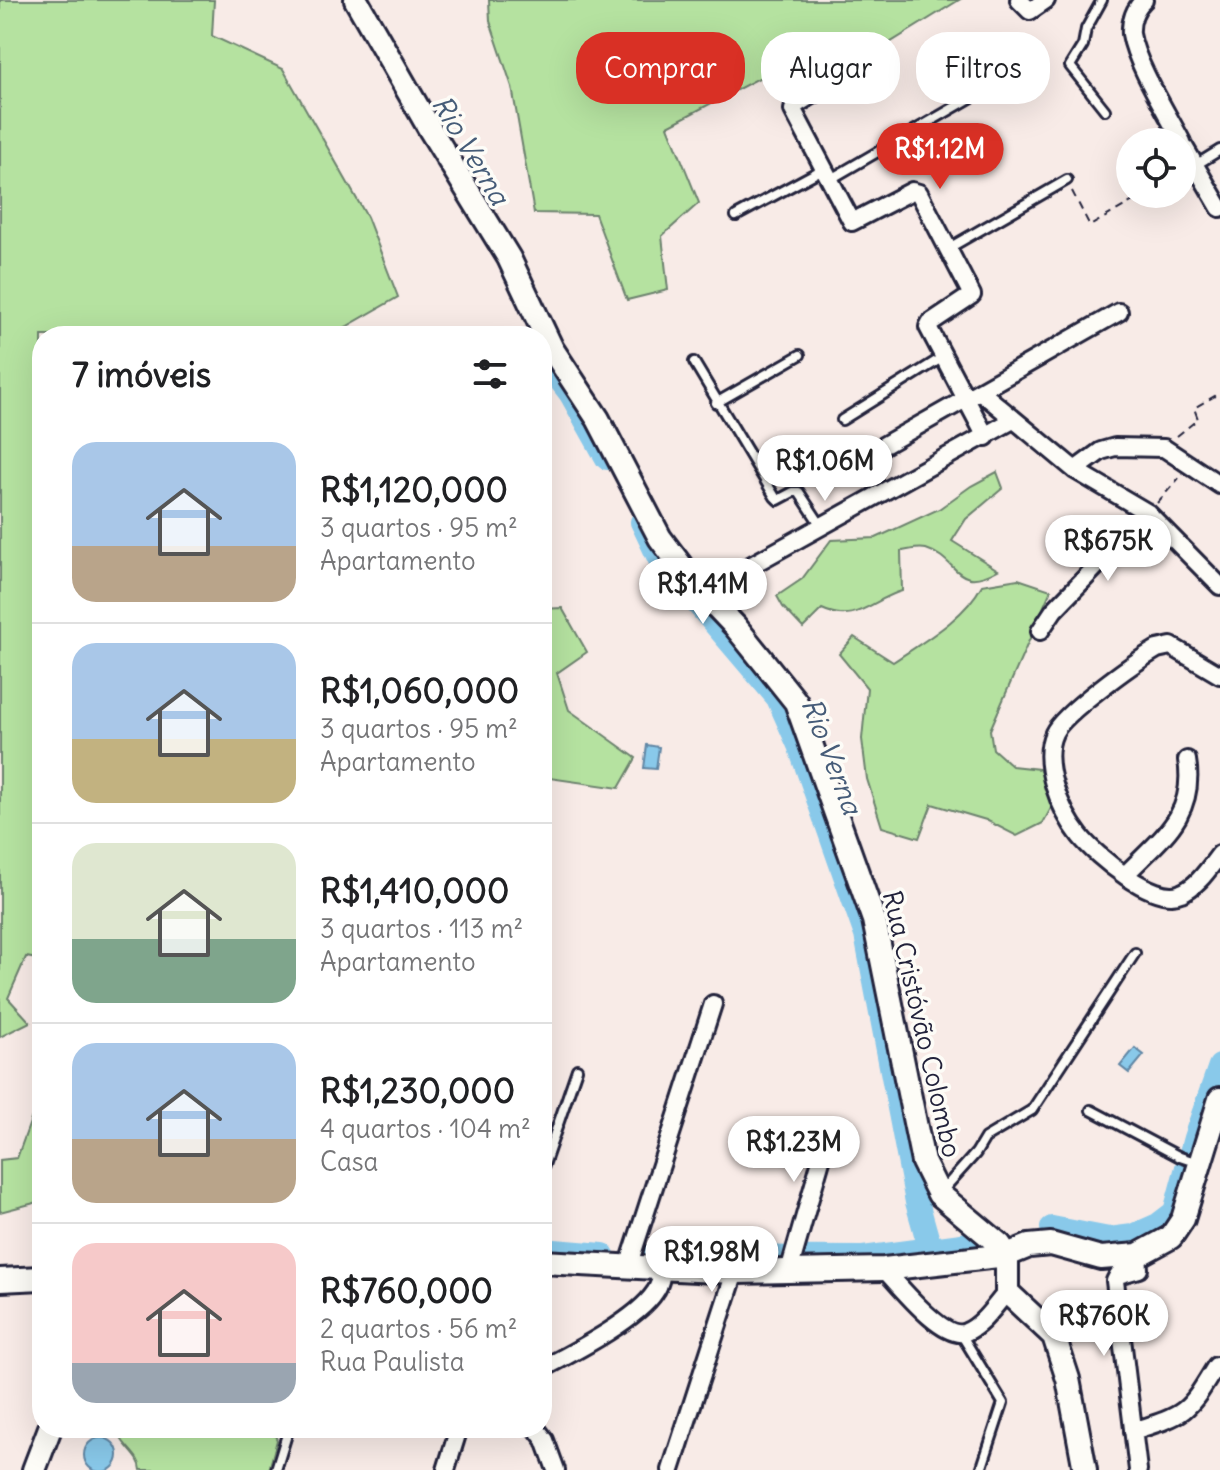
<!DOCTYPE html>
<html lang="pt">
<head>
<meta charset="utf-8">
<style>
  body { margin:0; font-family:Delius,sans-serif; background:#f2f2f2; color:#202124; height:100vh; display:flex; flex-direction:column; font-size:30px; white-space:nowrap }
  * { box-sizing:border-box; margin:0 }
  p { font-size:26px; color:#757577 }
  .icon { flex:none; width:44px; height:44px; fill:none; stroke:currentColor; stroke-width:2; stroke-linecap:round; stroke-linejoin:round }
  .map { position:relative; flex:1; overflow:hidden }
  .drawer { position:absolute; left:32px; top:326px; width:520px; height:1112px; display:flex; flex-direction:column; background:#fff; border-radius:32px; box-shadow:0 8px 32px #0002 }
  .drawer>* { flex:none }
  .hud { position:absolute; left:576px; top:32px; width:524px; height:72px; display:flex; gap:16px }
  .buttons { position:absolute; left:1116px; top:128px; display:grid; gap:16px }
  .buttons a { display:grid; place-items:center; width:80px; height:80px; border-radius:50%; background:#fff; box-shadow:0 8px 32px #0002; font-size:40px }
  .price { position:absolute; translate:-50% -68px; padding:0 18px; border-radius:28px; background:#fff; color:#222; font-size:26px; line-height:52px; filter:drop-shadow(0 2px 4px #0008) }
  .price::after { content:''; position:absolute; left:50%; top:48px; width:24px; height:18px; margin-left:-12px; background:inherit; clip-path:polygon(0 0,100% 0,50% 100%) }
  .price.selected { background:#d93025; color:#fff }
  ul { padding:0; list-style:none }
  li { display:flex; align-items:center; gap:24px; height:200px; padding:0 40px }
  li+li { border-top:2px solid #e0e0e0 }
  li span { display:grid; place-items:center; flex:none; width:224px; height:160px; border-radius:24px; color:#555 }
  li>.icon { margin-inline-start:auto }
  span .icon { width:96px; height:96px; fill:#fffc; stroke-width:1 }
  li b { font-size:34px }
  h2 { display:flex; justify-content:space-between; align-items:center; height:96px; padding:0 40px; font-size:34px }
  .chip { padding:0 28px; border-radius:32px; background:#fff; box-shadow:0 8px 32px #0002; font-size:28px; line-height:72px }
  .chip.selected { background:#d93025; color:#fff }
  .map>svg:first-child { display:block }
  .green { fill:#b5e2a0; stroke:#6c826e; stroke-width:2 }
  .water { fill:#89c9ea; stroke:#6086a4; stroke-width:2 }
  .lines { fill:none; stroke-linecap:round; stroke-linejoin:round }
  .river { stroke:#89c9ea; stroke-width:24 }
  .lane-casing { stroke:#22223b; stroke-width:14 }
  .street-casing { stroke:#22223b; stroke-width:22 }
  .secondary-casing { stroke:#22223b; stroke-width:28 }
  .path { stroke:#22223b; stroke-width:2; stroke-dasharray:8 6; stroke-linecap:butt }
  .lane { stroke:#fdfcf7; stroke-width:8 }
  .street { stroke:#fdfcf7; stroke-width:16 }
  .secondary { stroke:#fdfcf7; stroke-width:22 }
  .labels { text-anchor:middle; stroke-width:7; stroke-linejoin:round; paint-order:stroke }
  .street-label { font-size:26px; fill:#22223b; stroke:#fdfcf7 }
  .water-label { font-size:28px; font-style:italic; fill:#465c78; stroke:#fdfcf7 }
</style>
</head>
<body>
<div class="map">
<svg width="1220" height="1470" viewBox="0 0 1220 1470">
  <rect width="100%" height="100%" fill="#f8ebe7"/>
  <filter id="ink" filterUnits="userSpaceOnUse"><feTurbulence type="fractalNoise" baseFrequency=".0125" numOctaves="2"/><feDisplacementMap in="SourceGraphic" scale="16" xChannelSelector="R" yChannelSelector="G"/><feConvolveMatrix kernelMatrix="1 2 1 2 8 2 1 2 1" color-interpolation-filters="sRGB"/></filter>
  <g filter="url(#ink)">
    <path class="green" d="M0 0H214L212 36 283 69 367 217 398 297 330 336H42V960L26 957 8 998 30 1022 0 1037Z
      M489 0H959L849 68 833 39 668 126 699 203 662 236 668 290 627 300 595 214 534 213 512 87 490 21Z
      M997 472 1003 488 966 519 952 541 998 570C955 594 959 559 926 549 919 547 909 550 901 551L902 591C871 600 856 625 822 609L803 628 783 607 777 596 802 579 831 540 876 538 939 509 971 486Z
      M1018 579 1051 590 990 730 993 749 1012 766 1039 769 1055 801 1043 823 1017 836 986 820 932 804 919 838 882 827 867 779 862 739 867 688 839 654 854 637 893 662C924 641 964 619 982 585Z
      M562 608 587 652 557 673 569 710 636 758 619 788 542 777V609Z
      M42 1089V1201L0 1212V1160L17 1158Z
      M117 1428H272L277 1440 269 1470H141C140 1454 121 1447 117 1428Z"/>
    <path class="water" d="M647 745 659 747 656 769 644 768Z
      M1135 1048 1144 1055 1129 1073 1120 1066Z
      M84 1455a17 17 0 1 1 34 0a17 17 0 1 1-34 0Z"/>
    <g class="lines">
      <path class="river" d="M542 346 551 368 571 394 607 458
        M642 522 659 558 778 698 799 745 866 935 917 1202 930 1248
        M1052 1228 1109 1239 1133 1236 1158 1225 1175 1212 1195 1138 1220 1066
        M542 1250 603 1255
        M640 1257 863 1258 977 1243"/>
      <defs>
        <path id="lane" d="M1102 0 1086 29 1083 45 1070 66 1105 110
          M1194 166 1220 150
          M829 180 993 85
          M736 216 823 169
          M949 248 1067 180
          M694 362 775 497 778 500 793 492H799L822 527
          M716 403 800 355
          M842 420 943 357
          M1091 1110 1180 1157 1198 1163
          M542 1171 577 1069
          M942 1191 976 1153 985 1138 1032 1110 1135 953
          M961 1334 1003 1403 981 1470
          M276 1470 289 1428"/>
        <path id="street" d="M1019 0 1030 11 1046 0
          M1144 0C1135 8 1130 21 1131 34 1136 64 1167 113 1182 142
          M851 72 794 106 793 110 852 222 912 191 919 193 972 295 930 323 928 327 986 437
          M1182 143 1220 208
          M981 392 1075 470 1148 513 1220 586
          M872 452 1119 312
          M1075 470 1101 451 1115 447 1164 448 1220 485
          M729 614 721 595V587L730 577 1013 420
          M1040 631 1054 610 1148 513
          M1220 675 1171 646 1157 649C1135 662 1063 713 1054 733 1040 763 1061 812 1080 836 1096 856 1154 905 1181 893 1198 886 1209 868 1220 854
          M1125 875C1161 838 1196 816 1187 760
          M1138 1255 1139 1269 1118 1275 1115 1281 1138 1470
          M628 1267 713 1004
          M884 1269C899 1285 944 1342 966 1332 983 1325 995 1305 1007 1292
          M789 1271 829 1132
          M542 1369C572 1353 637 1320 655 1292 660 1286 661 1277 663 1269
          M536 1428 545 1440 556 1470
          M1133 1431C1187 1414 1187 1414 1216 1366
          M446 1470 459 1428
          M671 1470 735 1272"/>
        <path id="secondary" d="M356 0 431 131 509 258 552 349 598 419 660 538 694 583 735 626 796 702 874 920 923 1162 939 1194 1000 1245 1007 1255V1292L1054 1336 1068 1379 1085 1470
          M542 1262 735 1272 884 1269 1007 1255 1029 1246 1051 1244 1101 1258 1138 1255 1171 1237 1183 1219 1220 1099
          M0 1280 42 1278
          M34 1470 50 1428"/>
      </defs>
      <use href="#lane" class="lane-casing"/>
      <use href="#street" class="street-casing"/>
      <use href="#secondary" class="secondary-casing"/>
      <path class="path" d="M1072 191 1090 226 1145 194
        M1177 436 1198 419 1194 408 1220 393
        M1157 503 1179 478"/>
      <use href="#lane" class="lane"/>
      <use href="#street" class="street"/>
      <use href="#secondary" class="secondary"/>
    </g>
  </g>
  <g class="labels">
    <g class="street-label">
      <text transform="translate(922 1024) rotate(77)" y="9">Rua Cristóvão Colombo</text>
    </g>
    <g class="water-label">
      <text transform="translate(471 150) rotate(59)" y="10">Rio Verna</text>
      <text transform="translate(832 756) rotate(69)" y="10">Rio Verna</text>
    </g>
  </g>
</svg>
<div class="buttons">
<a><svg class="icon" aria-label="locate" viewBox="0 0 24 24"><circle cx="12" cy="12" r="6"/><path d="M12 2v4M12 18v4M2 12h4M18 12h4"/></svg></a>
</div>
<b class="price selected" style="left:940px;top:191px">R$1.12M</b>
<b class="price" style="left:825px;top:503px">R$1.06M</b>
<b class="price" style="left:1108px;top:583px">R$675K</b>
<b class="price" style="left:703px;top:626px">R$1.41M</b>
<b class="price" style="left:794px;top:1184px">R$1.23M</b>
<b class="price" style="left:712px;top:1294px">R$1.98M</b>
<b class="price" style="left:1104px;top:1358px">R$760K</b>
<div class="hud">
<a class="chip selected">Comprar</a>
<a class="chip">Alugar</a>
<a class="chip">Filtros</a>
</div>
<section class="drawer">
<h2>7 imóveis<svg class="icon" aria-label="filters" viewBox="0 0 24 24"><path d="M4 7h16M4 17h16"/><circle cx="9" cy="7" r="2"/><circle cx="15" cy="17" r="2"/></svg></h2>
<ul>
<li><span style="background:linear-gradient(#a9c7e8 65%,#b9a48a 0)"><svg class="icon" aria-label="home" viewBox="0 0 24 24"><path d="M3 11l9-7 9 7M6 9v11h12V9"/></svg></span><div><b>R$1,120,000</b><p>3 quartos · 95 m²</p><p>Apartamento</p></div></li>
<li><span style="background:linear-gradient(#a9c7e8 60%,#c2b280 0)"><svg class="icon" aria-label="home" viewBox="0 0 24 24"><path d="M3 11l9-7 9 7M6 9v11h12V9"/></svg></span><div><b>R$1,060,000</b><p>3 quartos · 95 m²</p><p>Apartamento</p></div></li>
<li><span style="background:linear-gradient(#dfe7d0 60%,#7fa58c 0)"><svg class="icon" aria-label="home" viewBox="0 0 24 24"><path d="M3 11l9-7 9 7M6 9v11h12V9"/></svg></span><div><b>R$1,410,000</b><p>3 quartos · 113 m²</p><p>Apartamento</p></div></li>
<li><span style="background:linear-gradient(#a9c7e8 60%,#b9a48a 0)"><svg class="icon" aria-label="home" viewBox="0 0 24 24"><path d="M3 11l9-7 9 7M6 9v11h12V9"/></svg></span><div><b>R$1,230,000</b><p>4 quartos · 104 m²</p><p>Casa</p></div></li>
<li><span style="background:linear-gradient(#f6c9c9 75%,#9aa5b1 0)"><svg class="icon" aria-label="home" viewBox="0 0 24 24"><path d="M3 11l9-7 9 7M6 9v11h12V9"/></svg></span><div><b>R$760,000</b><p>2 quartos · 56 m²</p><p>Rua Paulista</p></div></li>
</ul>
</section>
</div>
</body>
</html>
